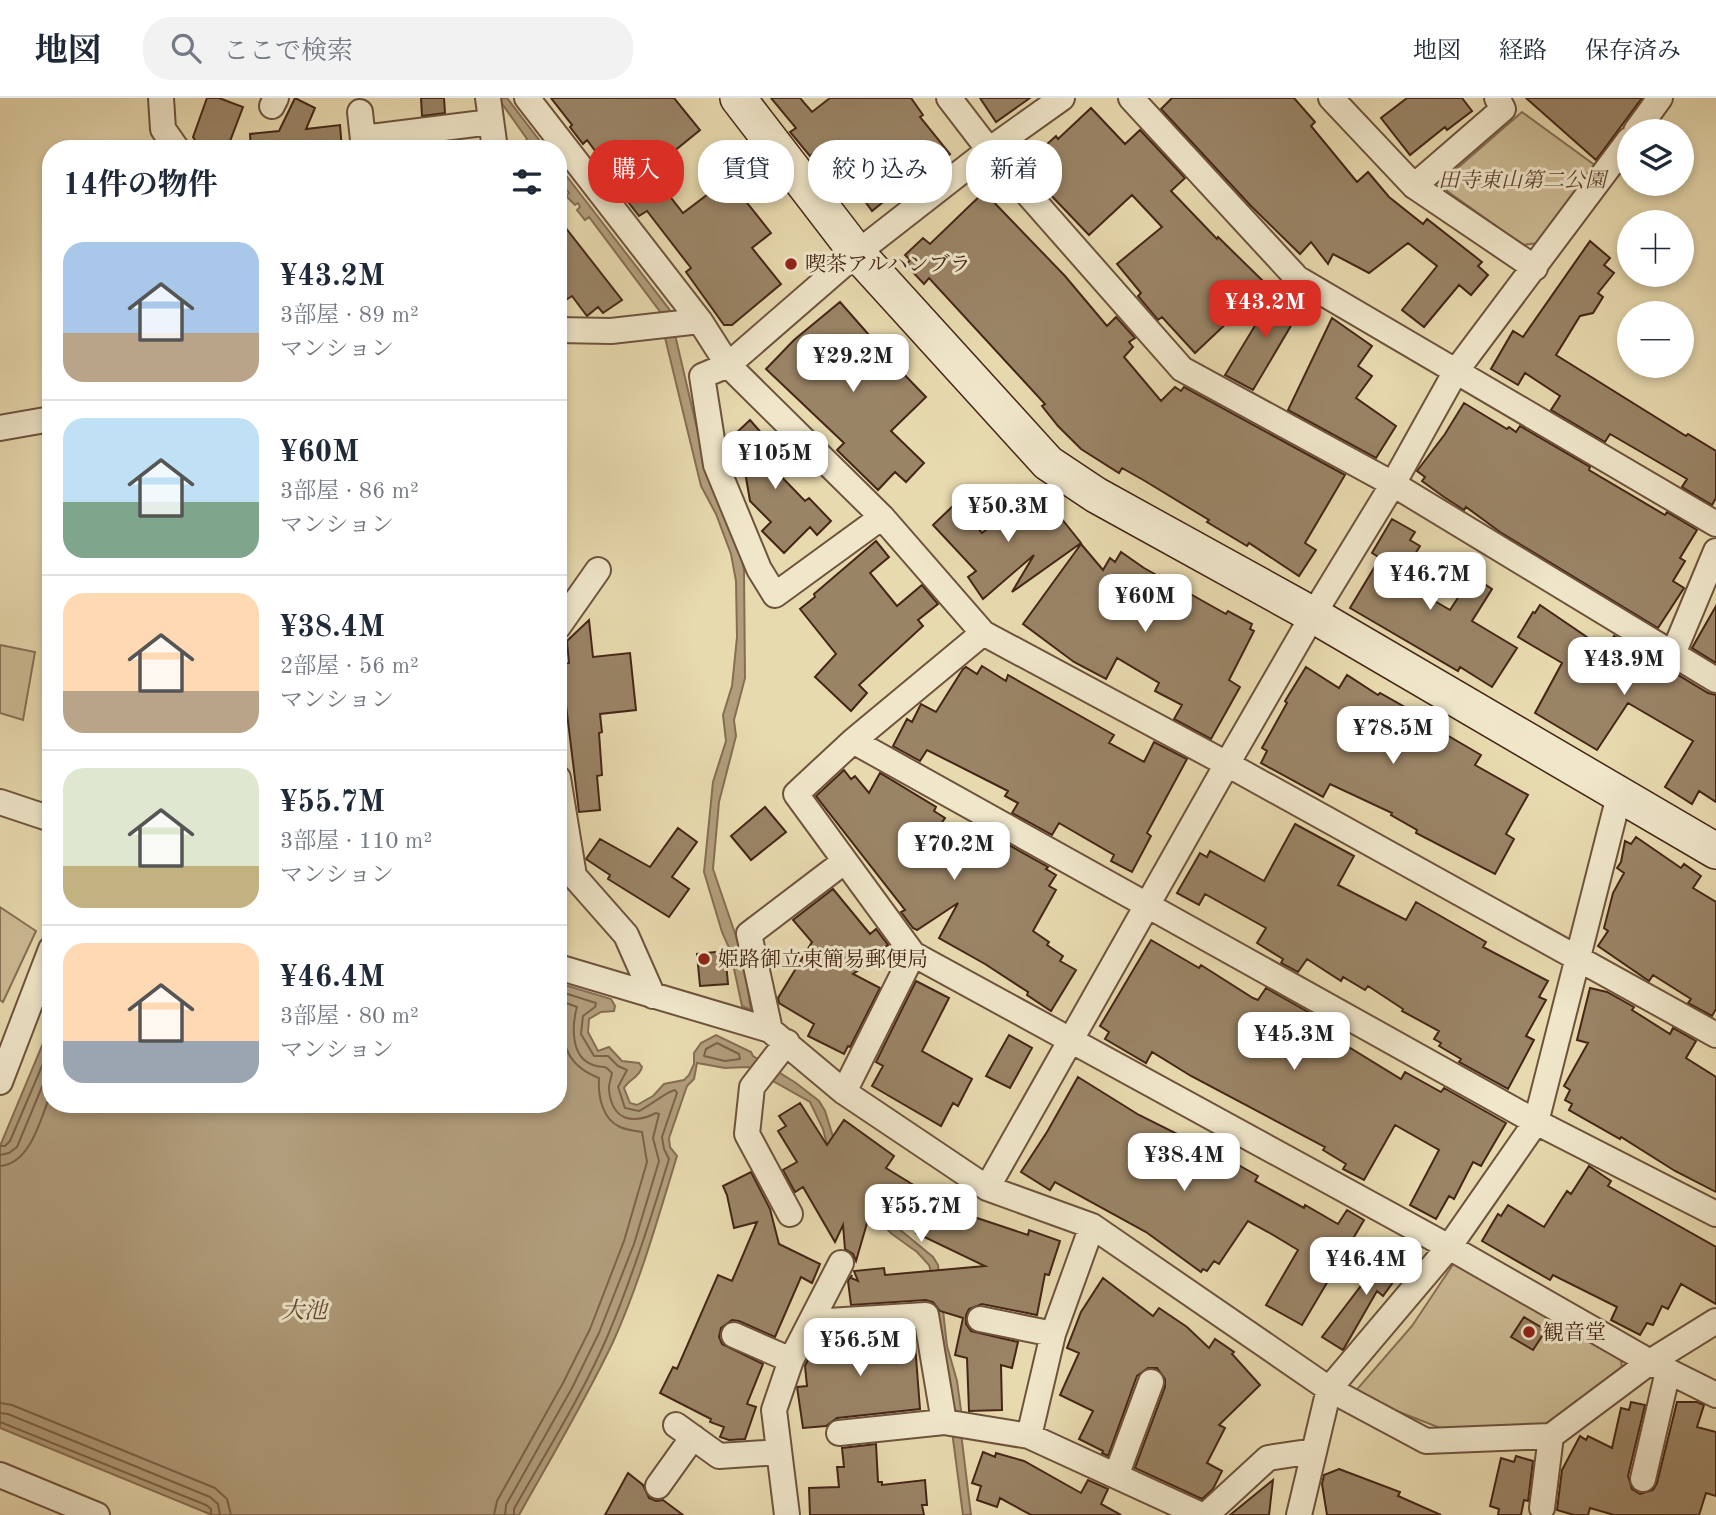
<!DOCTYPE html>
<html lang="ja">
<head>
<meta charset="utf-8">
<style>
  body { margin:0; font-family:"Old Standard TT","Noto Serif JP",serif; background:#f2f2f3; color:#1f2937; height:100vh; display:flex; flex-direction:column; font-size:26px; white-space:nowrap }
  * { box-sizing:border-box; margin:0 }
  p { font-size:23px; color:#747a83 }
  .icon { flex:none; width:38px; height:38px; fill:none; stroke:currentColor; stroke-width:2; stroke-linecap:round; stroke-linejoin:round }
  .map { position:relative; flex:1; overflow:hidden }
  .drawer { position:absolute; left:42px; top:42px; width:525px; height:973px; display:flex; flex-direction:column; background:#fff; border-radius:28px; box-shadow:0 4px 10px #0003 }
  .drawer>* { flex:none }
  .banner { position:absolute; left:588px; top:42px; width:665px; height:63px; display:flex; gap:14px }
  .tools { position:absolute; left:1617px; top:21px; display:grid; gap:14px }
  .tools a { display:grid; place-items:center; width:77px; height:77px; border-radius:50%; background:#fff; box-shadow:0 4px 10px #0003; font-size:35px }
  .price { position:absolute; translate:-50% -60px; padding:0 16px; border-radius:14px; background:#fff; color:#222; font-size:23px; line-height:46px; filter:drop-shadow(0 2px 4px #0008) }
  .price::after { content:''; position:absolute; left:50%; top:42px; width:21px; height:16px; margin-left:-10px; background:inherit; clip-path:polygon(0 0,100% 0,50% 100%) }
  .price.current { background:#d93025; color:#fff }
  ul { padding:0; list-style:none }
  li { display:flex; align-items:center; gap:21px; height:175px; padding:0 21px }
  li+li { border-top:2px solid #e0e1e3 }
  li span { display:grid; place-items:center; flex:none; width:196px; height:140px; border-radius:21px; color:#555 }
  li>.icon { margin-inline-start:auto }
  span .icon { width:84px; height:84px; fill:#fffc; stroke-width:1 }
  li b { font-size:30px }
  h2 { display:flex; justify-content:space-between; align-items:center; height:84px; padding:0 21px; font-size:30px }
  .chip { padding:0 24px; border-radius:28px; background:#fff; box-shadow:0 4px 10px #0003; font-size:24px; line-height:63px }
  .chip.current { background:#d93025; color:#fff }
  header { display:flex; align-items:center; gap:42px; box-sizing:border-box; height:98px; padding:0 35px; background:#fff; border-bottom:2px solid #e0e1e3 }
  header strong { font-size:33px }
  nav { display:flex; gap:38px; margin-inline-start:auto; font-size:24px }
  .search { width:490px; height:63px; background:#f2f2f3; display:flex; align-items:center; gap:18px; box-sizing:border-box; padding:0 24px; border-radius:28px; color:#747a83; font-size:26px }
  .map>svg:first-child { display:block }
  .green { fill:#ccbb95; stroke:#887056; stroke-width:2 }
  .water { fill:#b19d7b; stroke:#866d53; stroke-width:2 }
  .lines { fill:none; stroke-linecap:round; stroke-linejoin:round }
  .shore { stroke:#7b6248; stroke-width:2 }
  .building { fill:#9a8466; stroke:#452616; stroke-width:2 }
  .street-casing { stroke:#6e533c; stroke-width:28 }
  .secondary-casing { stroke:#452616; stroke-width:38 }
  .street { stroke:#f0e7cb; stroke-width:24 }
  .secondary { stroke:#f0e7cb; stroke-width:35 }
  .poi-dot { fill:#8f2418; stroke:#f0e7cb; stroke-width:2.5 }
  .labels { text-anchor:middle; stroke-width:6; stroke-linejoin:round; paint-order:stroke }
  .park-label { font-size:21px; font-style:italic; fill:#60442f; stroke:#f0e7cb }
  .poi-label { font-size:21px; fill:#452616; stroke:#f0e7cb; text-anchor:start }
  .water-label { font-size:23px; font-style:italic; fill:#654a34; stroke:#f0e7cb }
</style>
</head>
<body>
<header>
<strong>地図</strong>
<div class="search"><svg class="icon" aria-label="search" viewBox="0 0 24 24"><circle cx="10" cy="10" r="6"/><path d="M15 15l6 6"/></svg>ここで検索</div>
<nav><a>地図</a><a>経路</a><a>保存済み</a></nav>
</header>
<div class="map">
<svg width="1716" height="1417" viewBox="0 0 1716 1417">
  <rect width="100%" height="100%" fill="#e8daaf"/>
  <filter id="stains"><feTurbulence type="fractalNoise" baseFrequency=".00286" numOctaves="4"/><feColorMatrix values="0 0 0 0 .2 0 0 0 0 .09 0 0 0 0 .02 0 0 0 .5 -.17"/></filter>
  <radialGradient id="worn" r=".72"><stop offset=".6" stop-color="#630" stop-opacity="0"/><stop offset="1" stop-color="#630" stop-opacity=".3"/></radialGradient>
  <path class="green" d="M1522 14 1596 68 1538 145 1523 147 1447 93 1446 80Z
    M0 547 35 554 23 622 0 615Z
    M0 809 36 833 3 904 0 902Z
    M1456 1162 1621 1260 1622 1272 1540 1330 1453 1335 1353 1296 1412 1228Z"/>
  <path class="water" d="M498 0H507L546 51H531L525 44 527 41Z
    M558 67 669 211 705 365 736 436 744 472 745 580 734 622 736 638 719 704 713 771 742 856 751 912 742 908 730 852 722 834 704 774 713 684 726 643 723 617 732 588 737 539 736 483 731 456 716 416 701 388 660 219 661 215 589 119 585 122 577 112 580 109 578 105 575 107 566 98 569 95 558 80Z
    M558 885 611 901 615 908 614 913 601 914 589 921 588 934 598 953 609 949 622 963 639 965 642 969C640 979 629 981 624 990L630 1005 637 1007 653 998 664 986 684 982 689 977 694 966V955L701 945 716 937 751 954 753 958 796 985 819 1003 825 1013 835 1045 859 1093 876 1112 933 1159 938 1167 947 1248 957 1283 961 1312 962 1343 971 1417H963L953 1341 952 1315 931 1210 933 1181 929 1167 917 1154 892 1136 863 1108 829 1054 823 1031 810 1004 748 969 725 970 697 965 694 981 687 988 669 1040 670 1049 677 1058C658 1120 640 1184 613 1244 585 1303 551 1360 519 1417H212L0 1330V1048L46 938 51 942V1006H558Z"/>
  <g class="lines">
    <path class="shore" d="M717 945 739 956 740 961 725 963 704 958 706 951Z
      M0 1048H5L10 1043 51 947
      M0 1057 9 1055 17 1049 51 967
      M0 1068C31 1066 41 1019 51 995
      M0 1305 12 1307 215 1390 227 1401 231 1417
      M0 1315 8 1316 210 1399 218 1406 220 1417
      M0 1324 206 1407 211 1411V1417
      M494 1417 497 1403 563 1285 590 1231 624 1143 647 1064 642 1034C635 1033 627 1032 620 1029 602 1021 598 998 599 980 568 968 561 948 563 916L558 913
      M505 1417 506 1407 572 1290 599 1235 634 1146 659 1063 653 1040 659 1016 656 1015C632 1027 612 1022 609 992 608 987 611 981 612 975 603 965 604 971 593 967 570 959 572 927 577 909L558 902
      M514 1417V1411C546 1354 582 1298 608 1237 632 1180 651 1121 669 1061L664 1051 662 1039 677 995 675 992C667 993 650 1008 639 1013L625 1010 618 989 627 972 618 968 608 958H594L581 936 583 918 595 909 596 905 558 893"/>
  </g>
  <path class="building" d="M207 0H219L243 9 227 51H201L193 39Z
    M295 0 315 10 306 31 340 27 342 51H251L250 36 279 33Z
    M421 0H444L445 15 422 18Z
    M551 0H674L700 32 656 68 663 78 658 83 683 115 728 81 771 135 752 150 781 186 732 227H724L686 174 691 170 647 113 639 118 616 88 619 85 587 42 583 46 570 29 572 27Z
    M771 0H800L812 14 830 0H911L923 17 920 19 950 56 935 68 932 65 872 113 824 46 810 58 790 34 796 30Z
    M980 0H1030L996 24Z
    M1172 0H1294L1315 24 1311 28 1357 84 1368 74 1389 99 1423 126 1427 121 1482 164 1478 168 1488 177 1471 197 1459 187 1424 229 1402 212 1437 168 1408 145 1369 175 1333 156 1328 166 1311 144 1300 156 1250 107 1161 11Z
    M1407 0H1462L1472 13 1447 32 1445 29 1410 57 1381 20Z
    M1526 0H1642L1596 62Z
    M1091 10 1125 46 1140 32 1185 80 1171 93 1217 141 1218 139 1267 187 1195 255 1162 219 1158 222 1138 198 1141 195 1117 166 1162 129 1132 97 1089 137 1023 68 1056 38 1058 41Z
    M449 44V51H426V47Z
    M984 94 1065 178 1107 228 1116 219 1135 240 1129 244 1133 249 1124 259 1161 303 1175 289 1181 293 1184 289 1345 377 1305 445 1316 452 1299 478 1249 445 1247 448 1207 424 1209 422 1145 383 1122 370 1119 375 1081 351 1058 328 1042 308 1045 306 929 180 924 186 906 167 910 162 905 157 923 140 930 146Z
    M558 120 622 202 603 215 598 209 587 218 572 198 558 207Z
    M1590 143 1610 160 1604 167 1614 175 1598 195 1603 199 1593 215 1580 218 1556 257 1686 338 1688 336 1716 353V400L1712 407 1682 389 1687 381 1641 354 1610 336 1605 344 1551 312 1560 298 1525 275 1518 287 1491 271 1513 233 1523 239Z
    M1276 193 1283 201 1291 195 1305 204 1253 292 1225 277Z
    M840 204 869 237 867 238 926 299 891 333 924 365 906 384 895 374 878 392 837 352 844 345 766 271 794 242Z
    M1332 220 1372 248 1358 268 1372 278 1356 300 1396 328 1376 360 1288 312Z
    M1464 305 1507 331 1509 329 1516 334 1520 328 1590 369 1589 372 1665 417 1667 414 1697 432 1680 460 1685 463 1673 483 1684 490 1658 530 1500 434 1466 409 1464 412 1444 399 1422 383 1425 379 1417 373 1445 336Z
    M750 322 779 355 768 365 805 403 809 400 831 423 817 437 810 429 784 455 762 433 771 424 750 403 743 362 729 347 736 342 733 338Z
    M1029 399 1043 418 1053 410 1081 445 1012 494 1034 457 983 501 968 479 976 473 933 427 955 406 982 435Z
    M1392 421 1415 434 1410 442 1420 448 1399 482 1450 512 1472 478 1492 491 1472 523 1517 550 1492 589 1460 569 1458 573 1350 510 1380 460 1372 455Z
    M876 443 889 459 870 475 897 508 922 487 938 506 918 522 923 528 859 587 867 595 851 613 815 579 836 556 800 511 815 499 814 496Z
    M1081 446 1103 472 1110 460 1115 464 1121 454 1144 470 1226 516 1228 513 1252 526 1250 531 1254 533 1229 582 1240 589 1211 641 1174 621 1182 607 1155 593 1159 585 1117 560 1106 581 1074 564 1023 526Z
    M1540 507 1606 552 1614 538 1708 595 1716 597V704L1699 693 1692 706 1665 689 1693 643 1628 605 1597 652 1535 615 1562 565 1518 539 1533 514 1535 515Z
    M1716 508V565L1692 550Z
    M589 522 593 559 630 555 636 612 600 616 602 634 599 635 602 677 597 678 600 712 579 714 561 566 569 565 567 543Z
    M982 568 1006 583 1008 577 1114 637 1109 645 1144 664 1154 644 1187 661 1147 735 1151 738 1132 774 1111 763 1114 757 1059 725 1052 737 1012 715 1018 705 1005 698 1008 693 927 652 920 663 893 648 907 621 912 624 921 606 936 614 963 571 966 569 977 576Z
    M1306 569 1339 590 1347 577 1378 597 1380 595 1442 630 1440 633 1481 657 1475 667 1528 697 1506 736 1514 741 1495 776 1416 735 1417 732 1391 717 1392 715 1330 686 1323 699 1261 665 1267 653 1262 650 1287 605 1285 603Z
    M844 672 851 681 855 678 869 695 880 675 936 709 934 713 945 720 941 726 990 754 998 741 1048 769 1046 771 1056 777 1049 788 1056 792 1033 833 1049 844 1047 847 1063 858 1060 863 1076 872 1051 913 1027 897 1028 894 985 866 939 840 958 805 917 832 913 830 901 814 905 812 816 698Z
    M765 709 786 734 751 762 731 738Z
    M1295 726 1354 758 1338 787 1406 822 1416 804 1486 844 1483 849 1548 883 1539 899 1546 902 1526 938 1534 942 1508 991 1459 964 1461 961 1439 948 1441 945 1434 941 1439 933 1402 913 1403 911 1368 888 1365 892 1343 879 1341 883 1307 861 1298 874 1281 865 1283 861 1257 845 1266 830 1205 796 1199 807 1177 795 1200 755 1207 759 1210 753 1264 783Z
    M678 730 697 744 672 779 689 791 669 819 608 781 610 777 586 761 600 741 650 769Z
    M1636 739 1681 770 1684 766 1701 778 1693 790 1716 804V911L1712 918 1688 905 1691 901 1653 877 1649 883 1598 848 1608 833 1604 830 1613 795 1624 775 1617 770 1621 764 1625 743 1631 746Z
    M833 791 870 836 876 831 888 847 879 853 881 857 853 876 880 890 850 949 848 948 844 956 808 938 814 926 779 905 778 900 812 844 793 822Z
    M1151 842 1199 870 1201 867 1253 900 1258 902 1266 890 1308 914 1303 921 1401 981 1405 974 1441 994 1444 990 1506 1025 1481 1068 1473 1064 1454 1101 1449 1098 1436 1121 1410 1107 1439 1052 1395 1027 1364 1082 1343 1071 1346 1066 1323 1052 1325 1049 1191 978 1152 954 1146 965 1105 941 1109 934 1100 928Z
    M725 853 728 886 700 888 697 856Z
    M916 883 949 900 922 953 972 981 958 1008 953 1005 941 1028 872 988 883 968 876 964Z
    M1590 890 1607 894 1634 909 1632 912 1670 936 1673 930 1696 943 1686 960 1716 979V1094L1675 1073 1621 1039 1620 1041 1569 1012 1572 1006 1565 1002 1570 992 1564 988 1588 945 1577 942Z
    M1009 937 1032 950 1010 990 986 978Z
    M1078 979 1139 1017 1189 1042 1190 1040 1258 1078 1255 1083 1304 1110 1305 1107 1338 1126 1347 1112 1364 1122 1302 1227 1266 1207 1298 1152 1268 1134 1248 1123 1219 1166 1214 1163 1207 1173 1203 1171 1201 1174 1146 1134 1055 1084 1050 1092 1021 1074 1047 1034Z
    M800 1005 827 1047 844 1022 894 1058 886 1070 946 1107 968 1117 1028 1137 1029 1132 1060 1143 1049 1177 1045 1176 1037 1217 982 1206 969 1211 966 1217V1226L971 1233 1018 1244 1012 1270 1001 1267 1002 1312 969 1313 967 1260 955 1257 963 1220 940 1213 933 1204 926 1202 851 1207 848 1183 852 1177 851 1180 858 1183 854 1173 884 1170 885 1177 985 1168 916 1135 919 1128 874 1101 856 1163 853 1156 845 1151 843 1127 835 1144 803 1089 795 1094 783 1072 797 1064 778 1033 786 1028 779 1018Z
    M1589 1068 1611 1083 1608 1088 1716 1149V1206L1681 1186 1668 1211 1662 1208 1653 1227 1647 1225 1640 1237 1611 1222 1617 1209 1553 1177 1550 1182 1482 1143 1498 1116 1501 1118 1508 1107 1544 1129 1567 1093 1571 1096Z
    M751 1074 770 1111 779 1146 820 1166 812 1185 801 1179 775 1239 739 1223 732 1222 721 1230 719 1239 722 1246 763 1266 747 1306 756 1309 745 1341 729 1342 720 1339 724 1329 710 1324 711 1321 660 1295 673 1269 677 1271 718 1177 732 1183 757 1124 734 1130 727 1097 723 1088Z
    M1392 1147 1410 1161 1383 1198 1377 1193 1343 1252 1322 1239Z
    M1103 1180 1153 1218 1159 1210 1187 1229 1209 1250 1215 1241 1234 1254 1232 1256 1260 1287 1219 1327 1225 1330 1207 1365 1222 1373 1213 1391 1202 1401 1135 1370 1165 1289V1281L1157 1270H1148L1137 1278 1108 1358 1102 1355 1103 1353 1079 1341 1093 1313 1060 1297 1079 1255 1067 1250 1081 1214Z
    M1524 1219 1546 1232 1533 1252 1511 1239Z
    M914 1233 920 1311 837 1320 826 1328 803 1330 797 1289 807 1288 805 1268 817 1243 854 1239V1236Z
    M1631 1304 1645 1307 1628 1378 1632 1391 1640 1396 1653 1392 1657 1385 1677 1304H1697L1704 1307 1697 1329 1716 1334V1398L1706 1395 1699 1417H1614L1590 1410 1588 1417H1574L1557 1412 1562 1372 1580 1338 1586 1342 1588 1338 1612 1350 1621 1310 1629 1312Z
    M876 1346 878 1384H882V1387L925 1382 927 1407H922L924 1417H810L809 1390 839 1389 837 1369H844L842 1350Z
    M983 1354 995 1359 996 1355 1024 1363 1081 1395 1088 1382 1108 1391 1101 1406 1121 1417H1031L1000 1400 997 1409 977 1402 981 1388 972 1385Z
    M1516 1358 1533 1363 1528 1403 1524 1402 1521 1417H1498L1499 1411 1490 1408 1501 1360 1514 1364Z
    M1339 1371 1400 1394 1398 1398 1441 1417H1327L1322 1386 1324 1377Z
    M628 1375 643 1387 649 1400 656 1403 663 1402 683 1417H605Z
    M1273 1382 1269 1417H1230Z"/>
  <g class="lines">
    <defs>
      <path id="street" d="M161 0 163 31 177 51
        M488 0 495 51
        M527 0 700 223 728 267 882 419 983 535 1227 666 1716 937
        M949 0 989 52 1182 271 1393 386 1716 582
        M1131 0 1297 180 1716 426
        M1331 0 1414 88 1535 170
        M272 8 276 0
        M360 14 364 51
        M1636 33 1660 0
        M363 40 491 24
        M1414 88 1503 11 1497 0
        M558 232 611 233 700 223
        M0 330 51 321
        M882 419 775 497 759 471 716 367 702 278 728 267 857 155 989 52 1062 0
        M558 529 598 472
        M983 535 853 643 796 696 913 856 1449 1149 1650 1264 1716 1297
        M1673 556 1716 453
        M853 643 1536 1024 1716 1116
        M558 680 574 778 626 837 653 898
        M0 704 51 721
        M558 869 770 932 844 994 987 1090 1092 1128 1329 1291 1426 1343 1551 1338 1650 1264 1716 1223
        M770 932 749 836 845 763
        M787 944 752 989 747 1036 790 1116
        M0 984 51 851
        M844 994 913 856
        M987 1090 1227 666 1313 517 1393 386 1456 273 1629 42
        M980 1221 1053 1236
        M812 1224 926 1217 944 1324
        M734 1237 791 1262
        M676 1327 719 1358 779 1354
        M839 1335 944 1324 1029 1338 1201 1417
        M1029 1338 1053 1236 1092 1128
        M0 1377 97 1417
        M1116 1378 1151 1284
        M1643 1381 1668 1273
        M658 1388 693 1339
        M1542 1410 1551 1338
        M787 1417 774 1312 791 1262 841 1165
        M1206 1417 1268 1360 1314 1353
        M1299 1417 1329 1291 1449 1149 1536 1024 1619 698"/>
      <path id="secondary" d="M738 0 857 155 1048 365 1096 397 1313 517 1716 753"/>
    </defs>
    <use href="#street" class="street-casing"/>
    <use href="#secondary" class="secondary-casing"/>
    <use href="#street" class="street"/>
    <use href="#secondary" class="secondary"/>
  </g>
  <g class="poi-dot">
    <circle cx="791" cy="166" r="7"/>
    <circle cx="704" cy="861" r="7"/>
    <circle cx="1529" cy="1234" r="7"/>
  </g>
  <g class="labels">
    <g class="park-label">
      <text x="1522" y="89">田寺東山第二公園</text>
    </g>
    <g class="poi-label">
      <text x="805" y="173">喫茶アルハンブラ</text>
      <text x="718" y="868">姫路御立東簡易郵便局</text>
      <text x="1543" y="1241">観音堂</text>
    </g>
    <g class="water-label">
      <text x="304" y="1220">大池</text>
    </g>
  </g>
  <rect width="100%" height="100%" filter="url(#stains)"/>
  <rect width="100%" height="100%" fill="url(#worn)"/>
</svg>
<div class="tools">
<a><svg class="icon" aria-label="layers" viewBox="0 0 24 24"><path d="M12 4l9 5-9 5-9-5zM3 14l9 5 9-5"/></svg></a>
<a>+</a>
<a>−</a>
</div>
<b class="price current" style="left:1265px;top:242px">¥43.2M</b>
<b class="price" style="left:853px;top:296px">¥29.2M</b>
<b class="price" style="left:775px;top:393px">¥105M</b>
<b class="price" style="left:1008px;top:446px">¥50.3M</b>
<b class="price" style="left:1430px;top:514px">¥46.7M</b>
<b class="price" style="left:1145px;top:536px">¥60M</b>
<b class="price" style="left:1624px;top:599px">¥43.9M</b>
<b class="price" style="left:1393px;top:668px">¥78.5M</b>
<b class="price" style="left:954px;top:784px">¥70.2M</b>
<b class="price" style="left:1294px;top:974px">¥45.3M</b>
<b class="price" style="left:1184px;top:1095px">¥38.4M</b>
<b class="price" style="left:921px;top:1146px">¥55.7M</b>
<b class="price" style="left:1366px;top:1199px">¥46.4M</b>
<b class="price" style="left:860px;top:1280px">¥56.5M</b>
<div class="banner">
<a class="chip current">購入</a>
<a class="chip">賃貸</a>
<a class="chip">絞り込み</a>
<a class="chip">新着</a>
</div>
<section class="drawer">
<h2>14件の物件<svg class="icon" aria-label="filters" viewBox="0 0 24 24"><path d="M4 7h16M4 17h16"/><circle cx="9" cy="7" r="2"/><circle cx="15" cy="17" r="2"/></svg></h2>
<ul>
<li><span style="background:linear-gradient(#a9c7e8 65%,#b9a48a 0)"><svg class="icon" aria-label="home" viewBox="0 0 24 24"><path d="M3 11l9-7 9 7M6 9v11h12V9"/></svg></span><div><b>¥43.2M</b><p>3部屋 · 89 m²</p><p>マンション</p></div></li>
<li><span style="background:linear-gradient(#bfe0f5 60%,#7fa58c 0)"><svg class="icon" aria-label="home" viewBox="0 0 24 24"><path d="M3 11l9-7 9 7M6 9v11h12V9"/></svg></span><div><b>¥60M</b><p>3部屋 · 86 m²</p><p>マンション</p></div></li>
<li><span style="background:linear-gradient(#ffd9b3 70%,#b9a48a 0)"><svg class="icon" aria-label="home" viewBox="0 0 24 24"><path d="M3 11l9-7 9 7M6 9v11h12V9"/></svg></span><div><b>¥38.4M</b><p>2部屋 · 56 m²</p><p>マンション</p></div></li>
<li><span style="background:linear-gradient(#dfe7d0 70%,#c2b280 0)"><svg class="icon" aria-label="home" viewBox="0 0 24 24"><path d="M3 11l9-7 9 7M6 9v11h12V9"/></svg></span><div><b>¥55.7M</b><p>3部屋 · 110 m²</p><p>マンション</p></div></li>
<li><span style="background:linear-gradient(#ffd9b3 70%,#9aa5b1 0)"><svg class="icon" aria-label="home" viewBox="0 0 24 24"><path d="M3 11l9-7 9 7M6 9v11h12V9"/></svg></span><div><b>¥46.4M</b><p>3部屋 · 80 m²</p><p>マンション</p></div></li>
</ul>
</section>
</div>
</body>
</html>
